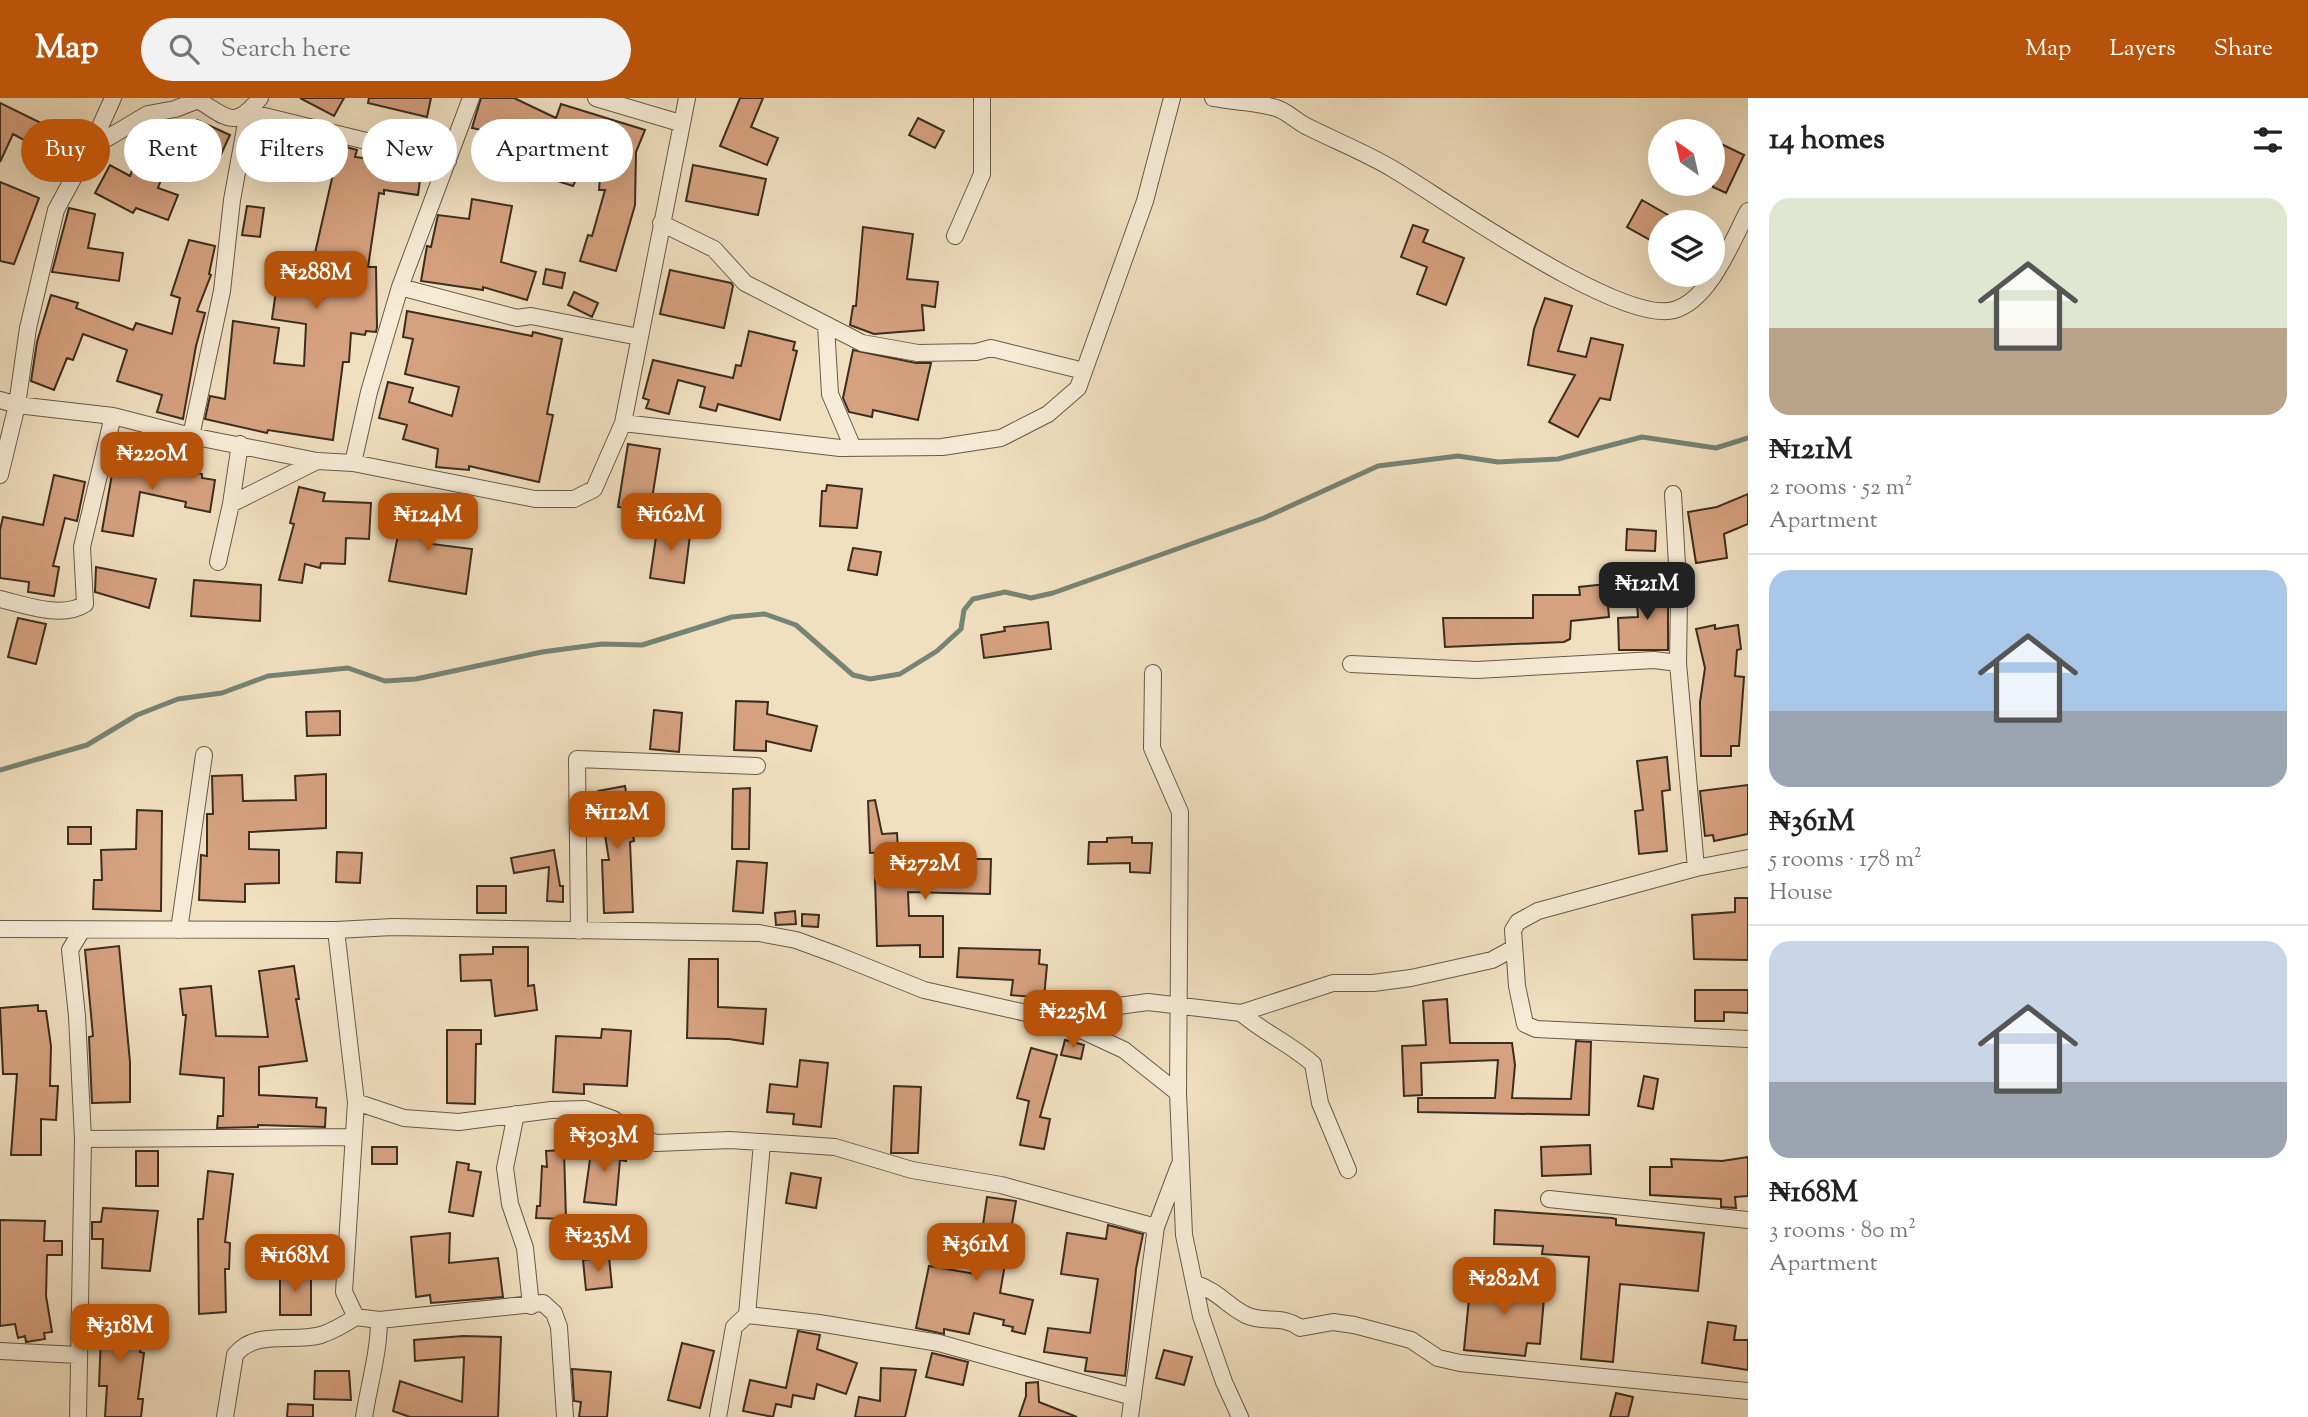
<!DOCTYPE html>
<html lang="en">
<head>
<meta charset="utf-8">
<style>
  body { margin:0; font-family:"Sorts Mill Goudy",serif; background:#f2f2f2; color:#222; height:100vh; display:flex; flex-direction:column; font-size:26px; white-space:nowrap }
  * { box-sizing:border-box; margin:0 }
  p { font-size:23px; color:#767676 }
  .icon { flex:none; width:38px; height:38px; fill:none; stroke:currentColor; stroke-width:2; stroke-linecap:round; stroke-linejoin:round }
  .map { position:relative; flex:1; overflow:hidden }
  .drawer { display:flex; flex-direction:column; background:#fff; width:560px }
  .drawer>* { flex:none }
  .hud { position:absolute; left:21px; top:21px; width:665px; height:63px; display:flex; gap:14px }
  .needle { width:46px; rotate:326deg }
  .buttons { position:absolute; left:1648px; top:21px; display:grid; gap:14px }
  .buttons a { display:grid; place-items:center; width:77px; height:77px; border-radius:50%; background:#fff; box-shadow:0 7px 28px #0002; font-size:35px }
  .price { position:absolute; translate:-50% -60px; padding:0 16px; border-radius:14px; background:#b45309; color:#fff; font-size:23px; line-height:46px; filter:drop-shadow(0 2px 4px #0008) }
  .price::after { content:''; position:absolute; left:50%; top:42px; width:21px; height:16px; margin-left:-10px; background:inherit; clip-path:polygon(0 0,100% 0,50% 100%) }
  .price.on { background:#222; color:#fff }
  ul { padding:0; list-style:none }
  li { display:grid; align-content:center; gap:14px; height:371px; padding:0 21px }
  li+li { border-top:2px solid #e0e0e0 }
  li span { display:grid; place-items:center; height:217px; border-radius:21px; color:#555 }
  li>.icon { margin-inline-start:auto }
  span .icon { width:126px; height:126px; fill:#fffc; stroke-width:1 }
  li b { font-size:30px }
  h2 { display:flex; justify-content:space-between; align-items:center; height:84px; padding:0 21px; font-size:30px }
  .pill { padding:0 24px; border-radius:32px; background:#fff; box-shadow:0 7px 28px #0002; font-size:24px; line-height:63px }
  .pill.on { background:#b45309; color:#fff }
  header { display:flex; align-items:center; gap:42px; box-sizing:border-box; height:98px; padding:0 35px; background:#b45309; color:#fff }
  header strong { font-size:33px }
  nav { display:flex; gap:38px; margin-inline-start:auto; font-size:24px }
  .search { width:490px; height:63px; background:#f2f2f2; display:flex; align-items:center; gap:18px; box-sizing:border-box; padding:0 24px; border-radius:38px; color:#767676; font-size:26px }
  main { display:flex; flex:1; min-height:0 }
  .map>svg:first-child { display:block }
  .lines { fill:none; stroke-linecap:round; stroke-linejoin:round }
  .stream { stroke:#758475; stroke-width:5 }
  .building { fill:#d6a17f; stroke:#3b2e20; stroke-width:2 }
  .minor-casing { stroke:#685a48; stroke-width:18 }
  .minor { stroke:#f6ebd6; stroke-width:16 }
</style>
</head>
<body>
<header>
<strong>Map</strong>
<div class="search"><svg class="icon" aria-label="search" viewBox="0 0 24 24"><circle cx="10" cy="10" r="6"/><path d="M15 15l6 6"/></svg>Search here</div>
<nav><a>Map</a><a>Layers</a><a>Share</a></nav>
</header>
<main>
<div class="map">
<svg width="1748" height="1319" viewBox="0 0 1748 1319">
  <rect width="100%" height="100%" fill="#f1e0c0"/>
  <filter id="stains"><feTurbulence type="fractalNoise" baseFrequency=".00286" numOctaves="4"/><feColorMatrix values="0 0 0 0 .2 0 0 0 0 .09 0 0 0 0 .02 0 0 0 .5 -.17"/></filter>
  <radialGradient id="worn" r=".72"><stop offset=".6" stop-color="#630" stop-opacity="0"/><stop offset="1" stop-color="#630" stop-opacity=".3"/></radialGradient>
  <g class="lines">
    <path class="stream" d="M0 672 87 647 137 617 178 601 222 595 268 578 348 570 385 583 416 581 542 554 602 546 642 547 732 519 765 516 796 527 853 577 870 581 900 576 937 553 961 531 964 512 973 501 1005 494 1031 500 1053 495 1264 420 1378 368 1458 358 1498 364 1558 361 1642 339 1716 350 1748 340"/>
  </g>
  <path class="building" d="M300 0H344L334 18Z
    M369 0H431L427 19 368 5Z
    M481 0H514L556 20 561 6 645 32 636 54 635 107 616 173 580 163 588 137 592 138 605 92H599L604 24 573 88 505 66 515 39 472 30Z
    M740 0H763L751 29 778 40 767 67 720 48Z
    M0 5 45 27 33 47 13 36 0 64Z
    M918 20 944 33 935 50 909 37Z
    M197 22 230 37 217 65 184 50Z
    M149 28 177 38 158 90 178 97 168 122 136 110 133 115 95 95 110 67 130 78Z
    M1713 42 1744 57 1726 95 1713 89Z
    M328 44 357 52 355 59 395 64V61L422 67 418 97 384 92V96L379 95 368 169H376L377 229 376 234 366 233 365 237 351 235 349 264H343L333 342 268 332 267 335 205 321 210 298 225 301 233 223 279 230 274 265 304 268 306 226 272 221 276 193 323 200V157L315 155 333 76 321 74Z
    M693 67 766 81 758 117 686 103Z
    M0 84 39 100 14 166 0 163Z
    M472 101 512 108 501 164 536 174 527 202 483 189V192L421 183 427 148 431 149 438 117 469 121Z
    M1642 102 1680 124H1661V148L1627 129Z
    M247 108 264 110 260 139 242 137Z
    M69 110 95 116 88 150 123 155 119 183 52 174Z
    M1413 127 1428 132 1423 144 1464 160 1446 207 1417 196 1427 169 1401 159Z
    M863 129 913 136 907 181 938 184 935 209 922 207 924 232 874 236 850 227 853 208H856Z
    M189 142 215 148 209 176 211 177 197 213 205 215 196 248 183 321 157 314 162 297 117 283 127 252 83 236 73 262 67 260 54 292 31 283 37 244 51 197 78 205 76 210 133 232 136 225 172 236 180 200 171 197Z
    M546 171 565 175 562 190 543 186Z
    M670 172 731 185 733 188 724 230 660 216Z
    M574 194 598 205 592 219 568 207Z
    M1545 200 1572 208 1558 253 1586 259 1591 240 1623 247 1610 302 1600 300 1578 339 1549 324 1575 277 1528 267 1534 231Z
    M407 213 532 238 533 234 562 241 547 316 553 317 539 384 469 368V372L436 369 438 351 403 341 407 327 379 320 388 284 413 290 409 304 452 318 459 289 405 276 413 241 403 239Z
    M749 233 795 244 793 252 797 253 780 322 718 306 716 313 700 309 705 289 678 282 669 316 646 310 649 302 643 300 653 262 733 280 736 267 741 268Z
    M853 252 916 265H931L918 322 873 312 872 319 849 314 843 300Z
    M628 346 660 351 650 413 618 409Z
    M153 362 175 367 174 371 202 376V380L215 382 210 414 185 409 186 404 140 394 133 438 102 433 114 365 151 370Z
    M54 377 85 384 77 423 65 420 53 468 59 469 54 498 28 494 29 484 0 480V432L3 419 43 427Z
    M827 387 862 391 857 430 820 428 822 393H826Z
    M299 389 325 395 323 403 371 405 369 441 346 440 345 466 321 465 320 470 305 466 302 485 279 482 294 426 290 425Z
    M1748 396V426L1724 436 1727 460 1696 465 1688 414 1717 409Z
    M405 401 439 408 432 446 472 451 466 496 389 483Z
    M658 425 691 429 684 485 650 480Z
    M1627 431 1656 433 1655 453 1626 452Z
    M853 450 881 454 877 477 848 472Z
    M96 469 156 481 149 510 95 494Z
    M194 482 261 487 260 523 191 518Z
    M1606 486 1609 519 1571 523 1570 541 1564 544 1445 549 1443 520H1533V497H1580L1579 489Z
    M1668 487V552H1619L1618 520 1638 519 1636 489Z
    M18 520 46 526 36 566 8 559Z
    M1048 524 1051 551 984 560 981 537 1005 533 1004 529Z
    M1715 527V531L1738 527 1741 551 1737 552 1735 578 1744 579 1739 648H1731V658H1701L1700 604 1705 570 1696 531Z
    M736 603 768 604 767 616 817 628 811 653 766 643V653L734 652Z
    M654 612 682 615 679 654 650 651Z
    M340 613V637L307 638 306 614Z
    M1667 659 1670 692 1662 693 1667 753 1639 756 1635 713 1643 712 1637 663Z
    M326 676V730L249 734V751L279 752V785L245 786V804L199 802 201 757 207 758V716H213L212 678 242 677 243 703 296 702 295 678Z
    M1748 687V736L1714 743 1713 737 1705 738 1700 693Z
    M625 688 634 743 630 744 633 814 604 815 602 762H609L598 693Z
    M750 690 749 751H732L733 691Z
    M875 702 882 736 897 735 898 753 870 755 868 703Z
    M137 712 162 713 161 813 93 811 94 782H102L101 752 136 751Z
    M68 729H91V746H68Z
    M1132 739V745H1152L1150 775 1130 774V765L1088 766 1089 744H1107V740Z
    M554 752 560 788H563V804L547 803 549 769 514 775 511 760Z
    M337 754 362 755 360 785 336 784Z
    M957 761H991L990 796 908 794 909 818H943V859H920V847L877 848 875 780 915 779 916 764H957Z
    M737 763 767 765 763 815 733 813Z
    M477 788H506V815H477Z
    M1735 800H1748V862L1694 861 1692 817 1735 814Z
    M795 813 796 826 776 827 775 815Z
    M802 816 819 817 818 829 802 828Z
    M119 848 130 964V1004L92 1005 89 939 93 938 85 852Z
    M493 849H528V888L534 887 537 912 495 918 491 882 461 883 460 857 493 856Z
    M959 850 1040 852 1039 866 1047 867 1044 900 1011 897 1013 882 957 879Z
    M689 861H718V909L766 911 763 946 729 941 687 940Z
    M294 868 299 901H296L307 963 259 969V997L317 1000 316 1009 326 1010 325 1029 258 1027V1029L217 1030 218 1018H223L224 980 180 976 186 917H183L180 891 211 888 216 938 268 939 259 873Z
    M1695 892H1748V915L1724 914V923H1695Z
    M1447 901 1450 945H1512L1515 967 1512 1000 1571 1001 1576 943 1591 944 1589 1017 1418 1014V1000H1495L1498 962 1421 965 1422 997 1404 998 1402 948 1426 947 1423 903Z
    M38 907V913H46L51 948 50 988H58L56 1022 41 1021V1057H11L17 976H3L0 910Z
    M602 931 631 933 627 988 584 986V996L553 994 556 938 601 940Z
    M447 932H481V946H476L475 1006 447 1005Z
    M1065 942 1084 947 1081 961 1061 957Z
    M1031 950 1057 957 1040 1019 1050 1021 1044 1051 1020 1047 1029 1003 1017 1000Z
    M800 962 828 965 821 1029 793 1026 794 1016 767 1014 770 986 797 989Z
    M1644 978 1658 981 1653 1011 1638 1008Z
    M894 988 921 989 918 1055H891Z
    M592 1047 627 1050 626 1063 620 1062 616 1107 584 1104Z
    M1590 1047 1591 1076 1542 1078 1541 1049Z
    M372 1049H397V1066H372Z
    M564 1052 566 1121 536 1120 537 1108H540L542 1068 547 1069 546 1053Z
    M136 1053H158V1088H136Z
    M1748 1059V1098L1735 1099 1736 1110 1721 1109V1101L1650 1097V1069H1672L1671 1061 1722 1063Z
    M457 1064 469 1066 468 1072 481 1074 473 1118 449 1114Z
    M208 1073 233 1076 225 1144 230 1145 229 1171H225L226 1214 199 1216 198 1128V1121H203Z
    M791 1075 821 1080 816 1110 786 1105Z
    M987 1099 1016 1103 1000 1195 1033 1202 1025 1236 1012 1233 1013 1229 1003 1227 1004 1222 974 1215 969 1236 944 1231V1236L916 1230 929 1168 976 1176Z
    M103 1110 158 1113 150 1173 102 1170 103 1141H92V1124H101Z
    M1495 1112 1612 1120 1616 1121V1127L1704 1135 1698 1193 1620 1186 1613 1264 1581 1261 1589 1159 1542 1156 1543 1148 1494 1146Z
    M0 1122 45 1123 44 1143H62V1157H47L46 1198 52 1234 44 1235 45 1241 26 1244 25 1238 18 1240 15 1226 0 1228Z
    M1108 1127 1143 1136 1136 1171 1125 1278 1085 1273 1087 1260 1044 1254 1048 1230 1090 1235 1098 1181 1061 1176 1067 1135 1106 1141Z
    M450 1135 449 1165 498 1160 503 1199 431 1205 430 1197 416 1199 411 1139Z
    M609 1159 612 1189 586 1192 583 1162Z
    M280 1174H311V1217H280Z
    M1471 1180 1545 1189 1540 1246 1527 1245 1525 1258 1464 1252Z
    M90 1218 143 1223 140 1254 144 1255 138 1301H143L141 1319H105L107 1288H99L101 1237 90 1238Z
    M1708 1224 1736 1228 1734 1242H1748V1272L1702 1265Z
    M798 1233 820 1237 817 1251 857 1265 846 1296 817 1286 814 1301 793 1297 791 1309 776 1306 773 1319 743 1313 750 1282 786 1290Z
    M463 1238 501 1239 498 1319H410L393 1313 400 1283 462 1304 464 1259 415 1263 414 1242Z
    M682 1245 714 1253 700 1310 668 1302Z
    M1164 1252 1192 1259 1184 1287 1156 1280Z
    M932 1255 968 1264 963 1287 926 1279Z
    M881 1270 916 1272 905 1319H855L859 1299 880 1303Z
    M572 1271 611 1274 607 1319H579L581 1304 574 1303Z
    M315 1273H349L351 1302 314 1301Z
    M1038 1284 1039 1304 1077 1319H1019L1026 1298V1285Z
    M1616 1295 1633 1299 1628 1319H1610Z
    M288 1306 313 1307V1319H287Z"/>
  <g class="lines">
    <defs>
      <path id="minor" d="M194 0C226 17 232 35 260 0
        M596 0 680 25
        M1213 0C1234 4 1257 4 1276 10 1287 13 1297 24 1308 29 1336 43 1366 55 1393 71 1445 102 1621 227 1674 212 1710 202 1732 143 1748 113
        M90 51 113 0
        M661 125 714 151 745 185 862 245 918 255 976 254 991 250 1084 273
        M955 138 982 76V0
        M400 189 517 220 531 218 639 239
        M826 227 830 296 853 350
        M0 302 17 307 113 318 191 338 317 363 353 365 535 401H574L594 391 623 325 687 0
        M623 325 840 350 942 349 1001 340 1048 316 1078 290 1145 103 1172 0
        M191 338 222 193 232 102 248 14 448 63
        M353 365 369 294 400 189 471 0
        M0 377 17 307 28 230 56 112 76 75 82 55 148 16 175 11 198 2
        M1673 396 1679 502 1678 565
        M231 406 317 363
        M218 464 231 406 240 346
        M0 501C25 507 62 521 85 506L82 449 113 318
        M1351 566 1477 572 1654 562 1678 565 1696 770
        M1153 575 1152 650 1180 714 1178 995 1184 1137 1201 1218 1224 1284 1240 1319
        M1748 760 1696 770 1538 813 1518 824 1513 832 1517 888 1525 926 1536 931 1748 941
        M0 831 336 832 393 829 759 835 796 842 837 857 924 892 1062 923 1124 952 1178 995
        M179 832 204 657
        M336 832 356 1004 344 1194 356 1219 379 1222C379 1254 369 1287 364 1319
        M579 833 577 661 757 668
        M1241 915C1264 935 1291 946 1313 966L1320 1005 1348 1072
        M1062 923 1111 909 1148 904 1241 915 1333 885H1373L1411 880 1492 862 1514 850
        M356 1004 404 1020 459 1024 551 1012 585 1011 613 1021 636 1037 656 1045 730 1042 835 1049 912 1072 1001 1087 1156 1129
        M516 1016 505 1070 510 1106 525 1150 531 1208
        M83 1041 354 1039
        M1549 1101 1748 1122
        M1194 1185C1220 1194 1227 1208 1246 1217 1264 1226 1282 1216 1300 1230L1333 1224 1354 1227 1411 1242 1438 1260 1460 1265 1748 1293
        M747 1217 762 1045
        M379 1222 543 1205 554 1215 559 1229 565 1319
        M0 1253 78 1257
        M78 1319 83 1041 77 918 70 852 82 832
        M225 1319 235 1257C255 1231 293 1245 321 1237 333 1233 345 1226 356 1219
        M718 1319 734 1229 747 1217 819 1225 939 1245 1133 1299
        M1130 1319 1156 1129 1179 1068"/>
    </defs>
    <use href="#minor" class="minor-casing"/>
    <use href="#minor" class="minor"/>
  </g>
  <rect width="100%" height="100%" filter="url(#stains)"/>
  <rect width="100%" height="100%" fill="url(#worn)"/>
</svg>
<div class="buttons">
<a><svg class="needle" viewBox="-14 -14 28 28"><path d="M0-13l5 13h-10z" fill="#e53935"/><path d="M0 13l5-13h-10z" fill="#767676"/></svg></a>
<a><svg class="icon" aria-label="layers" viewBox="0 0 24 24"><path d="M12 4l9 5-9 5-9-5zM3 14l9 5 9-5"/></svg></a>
</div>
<b class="price" style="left:316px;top:213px">₦288M</b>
<b class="price" style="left:152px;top:394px">₦220M</b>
<b class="price" style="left:428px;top:455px">₦124M</b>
<b class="price" style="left:671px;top:455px">₦162M</b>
<b class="price on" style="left:1647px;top:524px">₦121M</b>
<b class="price" style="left:617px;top:753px">₦112M</b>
<b class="price" style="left:925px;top:804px">₦272M</b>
<b class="price" style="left:1073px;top:952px">₦225M</b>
<b class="price" style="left:604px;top:1076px">₦303M</b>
<b class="price" style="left:598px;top:1176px">₦235M</b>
<b class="price" style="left:976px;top:1185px">₦361M</b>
<b class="price" style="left:295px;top:1196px">₦168M</b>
<b class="price" style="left:1504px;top:1219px">₦282M</b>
<b class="price" style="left:120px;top:1266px">₦318M</b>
<div class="hud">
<a class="pill on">Buy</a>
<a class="pill">Rent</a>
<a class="pill">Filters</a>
<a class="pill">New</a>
<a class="pill">Apartment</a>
</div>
</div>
<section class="drawer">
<h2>14 homes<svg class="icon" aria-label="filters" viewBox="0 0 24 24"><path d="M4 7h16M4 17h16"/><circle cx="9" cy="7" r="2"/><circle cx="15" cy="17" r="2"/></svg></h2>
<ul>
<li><span style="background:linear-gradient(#dfe7d0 60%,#b9a48a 0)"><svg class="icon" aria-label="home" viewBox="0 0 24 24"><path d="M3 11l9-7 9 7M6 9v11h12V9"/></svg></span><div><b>₦121M</b><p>2 rooms · 52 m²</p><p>Apartment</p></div></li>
<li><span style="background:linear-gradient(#a9c7e8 65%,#9aa5b1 0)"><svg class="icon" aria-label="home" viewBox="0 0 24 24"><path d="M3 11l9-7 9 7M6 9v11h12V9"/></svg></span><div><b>₦361M</b><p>5 rooms · 178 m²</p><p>House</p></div></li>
<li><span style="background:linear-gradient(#c9d6e8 65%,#9aa5b1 0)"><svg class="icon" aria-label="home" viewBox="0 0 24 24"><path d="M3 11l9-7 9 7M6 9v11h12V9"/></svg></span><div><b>₦168M</b><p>3 rooms · 80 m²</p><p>Apartment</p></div></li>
</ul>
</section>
</main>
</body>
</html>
